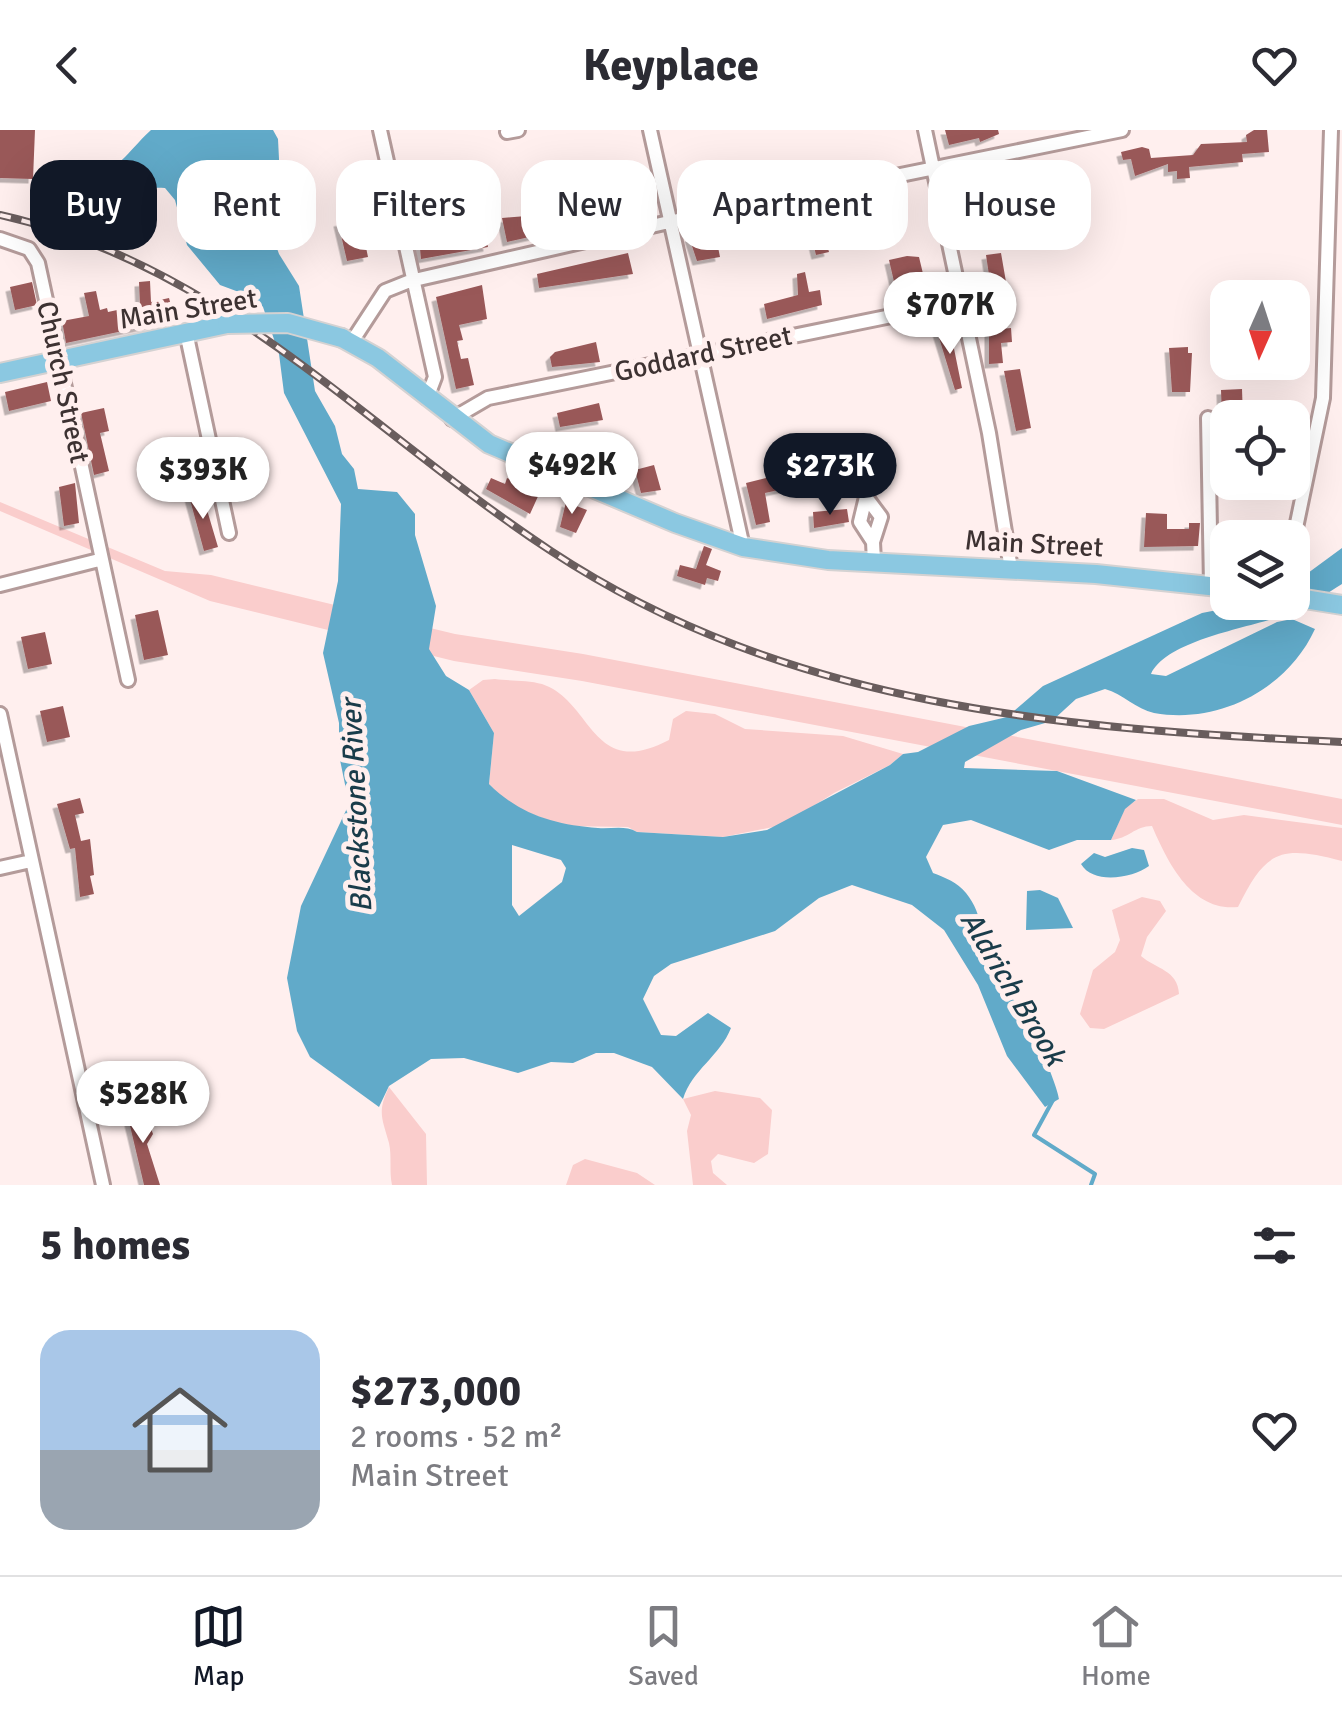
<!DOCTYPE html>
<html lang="en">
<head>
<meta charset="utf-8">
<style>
  body { margin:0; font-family:Signika,sans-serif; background:#f7f7f7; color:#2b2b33; height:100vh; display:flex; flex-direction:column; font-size:38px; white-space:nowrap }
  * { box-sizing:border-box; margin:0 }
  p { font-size:32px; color:#7c7c81 }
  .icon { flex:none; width:55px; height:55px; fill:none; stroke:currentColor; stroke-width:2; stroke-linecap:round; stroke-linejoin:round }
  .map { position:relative; height:1055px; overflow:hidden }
  .details { display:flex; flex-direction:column; background:#fff; flex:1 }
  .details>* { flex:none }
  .banner { position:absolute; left:30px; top:30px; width:1282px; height:90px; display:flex; gap:20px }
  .needle { width:65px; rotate:183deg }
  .buttons { position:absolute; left:1210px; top:150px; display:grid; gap:20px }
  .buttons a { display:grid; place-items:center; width:100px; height:100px; border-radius:20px; background:#fff; box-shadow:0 10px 40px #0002; font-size:50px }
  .price { position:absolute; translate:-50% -85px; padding:0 22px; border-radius:35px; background:#fff; color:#222; font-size:32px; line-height:65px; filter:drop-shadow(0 2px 5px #0008) }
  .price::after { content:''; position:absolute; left:50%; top:60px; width:30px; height:22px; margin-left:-15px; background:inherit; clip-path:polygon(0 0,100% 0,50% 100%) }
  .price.active { background:#111827; color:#fff }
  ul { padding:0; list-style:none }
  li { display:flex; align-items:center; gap:30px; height:250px; padding:0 40px }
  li+li { border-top:2px solid #e1e1e2 }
  li span { display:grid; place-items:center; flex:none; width:280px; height:200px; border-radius:30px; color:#555 }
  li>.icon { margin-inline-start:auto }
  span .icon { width:120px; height:120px; fill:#fffc; stroke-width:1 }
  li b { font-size:42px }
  h2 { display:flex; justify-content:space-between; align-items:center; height:120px; padding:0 40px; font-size:42px }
  .pill { padding:0 35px; border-radius:30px; background:#fff; box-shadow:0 10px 40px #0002; font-size:35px; line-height:90px }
  .pill.active { background:#111827; color:#fff }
  header { display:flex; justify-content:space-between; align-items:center; height:130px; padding:0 40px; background:#fff; font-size:45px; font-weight:700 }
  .menu { display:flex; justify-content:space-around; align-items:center; height:140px; border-top:2px solid #e1e1e2; background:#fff; font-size:28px; color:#7c7c81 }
  .menu a { display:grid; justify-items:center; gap:5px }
  .menu .active { color:#111827 }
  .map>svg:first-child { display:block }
  .green { fill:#facdcc }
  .water { fill:#61aac9; fill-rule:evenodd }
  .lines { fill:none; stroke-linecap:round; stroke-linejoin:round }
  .stream { stroke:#61aac9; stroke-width:4 }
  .building { fill:#995859; filter:url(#shadow) }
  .minor-casing { stroke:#b49b9a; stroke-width:18 }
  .major-casing { stroke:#d4d2d2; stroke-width:22 }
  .minor { stroke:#fff; stroke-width:12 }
  .major { stroke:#8bc8e1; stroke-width:18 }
  .rail-casing { stroke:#695d5d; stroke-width:8 }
  .rail { stroke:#ffefee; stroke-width:4; stroke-dasharray:11; stroke-linecap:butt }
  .major-bridge-casing { stroke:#d4d2d2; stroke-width:22; stroke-linecap:butt }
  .major-bridge { stroke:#8bc8e1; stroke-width:18 }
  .labels { text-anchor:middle; stroke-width:10; stroke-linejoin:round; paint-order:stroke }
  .street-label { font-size:28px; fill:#3d3232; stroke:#ffefee }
  .water-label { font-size:30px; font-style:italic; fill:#1a3c4a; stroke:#ffefee }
</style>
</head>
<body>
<header><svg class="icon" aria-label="back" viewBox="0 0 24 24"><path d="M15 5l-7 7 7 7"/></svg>Keyplace<svg class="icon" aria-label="heart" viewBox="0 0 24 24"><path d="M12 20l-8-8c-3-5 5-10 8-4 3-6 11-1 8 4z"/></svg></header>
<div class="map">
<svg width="1342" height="1055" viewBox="0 0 1342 1055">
  <defs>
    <filter id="shadow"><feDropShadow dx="-4.5" dy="4.5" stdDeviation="0" flood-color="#0004"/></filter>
  </defs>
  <rect width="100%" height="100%" fill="#ffefee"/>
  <path class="green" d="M0 372 165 441 211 445 455 504 583 524 1342 669V695L582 551 454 531 210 471 0 381Z
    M495 549C509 551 528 550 542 554 593 571 591 651 669 610L673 589 686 581 715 584 745 599 843 606 903 624 890 635 834 663 783 695 723 707 637 702 628 697 564 696 510 676 489 654 494 603 469 560 483 550Z
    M1138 669H1164L1213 690 1244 685 1342 698V731C1280 715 1266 720 1238 777 1192 782 1168 733 1152 696 1135 696 1128 709 1111 710L1125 678Z
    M1142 767 1160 771 1166 781 1147 807 1141 826C1156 839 1178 840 1179 864L1104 899 1090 898 1080 884 1093 840 1115 822 1120 810 1112 780Z
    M389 957 426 1004 427 1055H392C389 1041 392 1026 389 1013 382 988 377 982 389 957Z
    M715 961 760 968 772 980 768 1024 754 1033 718 1024 711 1031 713 1043 727 1055H693L687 1001 691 985 683 969Z
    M585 1029 637 1043 655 1055H566L573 1035Z"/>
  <path class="water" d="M151 0H273L278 9 280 49 270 70 269 96 279 124 299 156 315 261 335 296 342 324 354 339 358 359 397 362 415 384V405L436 476 429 519 446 546 469 560 494 603 489 654C520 685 556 695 598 698 613 699 625 695 637 702L723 707 767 700 890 635 903 624 918 622 969 596 1007 587 1043 556 1202 483 1253 473 1292 472 1293 454 1342 418V454C1327 463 1311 475 1294 482 1260 496 1167 508 1151 544L1166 546 1277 492 1292 489 1315 499C1288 558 1220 595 1154 583 1136 579 1123 564 1105 559L1076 569 1052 591 1021 600 965 632 964 638 1057 641 1136 670 1125 679 1111 710H1077L1049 720 971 690 943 695 926 727 933 743C946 748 957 752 966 763 984 785 982 812 991 837 998 857 1018 871 1028 889 1034 900 1059 960 1059 969L1045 977 1007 926 978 855 944 800 912 775 852 755 819 768 775 801 671 834 654 846 643 869 661 905 676 906 708 883 731 898C720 926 692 940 683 969L652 937 614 923H596L573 933 551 932 518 943 464 928 431 929 389 956 379 977 310 927 297 901 287 848 301 776 349 674 339 625V593L323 523 338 451 341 374 284 263 279 224 263 177 255 168 220 155 187 115 175 70 165 58C138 56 116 66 90 64L80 53 83 47C123 39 124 25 151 0ZM512 715 561 730 566 738 562 752 519 786 512 775Z
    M1132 718 1144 720 1149 736C1133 748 1093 755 1081 734L1094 723 1105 727Z
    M1040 760 1058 768 1073 798 1026 800 1027 761Z"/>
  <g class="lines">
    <path class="stream" d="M1053 970 1034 1005 1095 1044 1091 1055"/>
  </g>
  <path class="building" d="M0 0H35L33 49 0 48Z
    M945 0H998L999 4 980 12 979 8 949 15Z
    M1254 0H1267L1269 22 1242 24 1243 32 1189 37 1190 48 1177 49V41L1168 42V34L1135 46 1131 29 1123 30 1121 22 1142 17 1149 19 1151 28 1193 25 1201 14 1247 12 1246 5Z
    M773 30 776 45 735 57 731 36Z
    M1026 45 1029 68 968 81 965 66 1013 62 1011 47Z
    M617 63 620 89 580 97 576 82 602 75 600 67Z
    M433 69 441 107 461 103 459 94 483 90 488 117 421 129 417 87 412 89 409 74Z
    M896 70 900 88 872 95 867 78Z
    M539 85 543 104 507 112 502 88Z
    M839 85 842 100 824 104 829 122 816 125 808 93Z
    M360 88 368 127 347 131 338 92Z
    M715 102 720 127 697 131 689 107Z
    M628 123 633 144 539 158 537 144Z
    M1001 123 1010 175 994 178 986 125Z
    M907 126 919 127 925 152 895 156 889 130Z
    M805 142 809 162 820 160 822 175 767 189 764 174 798 165 797 144Z
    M150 151 151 172 169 168 175 190 66 213 62 191 89 186 84 163 96 161 100 180 107 178 108 182 140 175 139 152Z
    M32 152 37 175 15 180 10 157Z
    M482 155 487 189 459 195 463 210 457 211 461 229 468 228 474 255 456 259 436 167Z
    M1011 198 1012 212 1001 213 1003 233 989 234V200Z
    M950 199 962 258 955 260 937 201Z
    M596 212 600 232 552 237 550 227 555 222Z
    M1188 217V223H1192L1190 262H1172L1169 218Z
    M1020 239 1031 298 1016 301 1004 241Z
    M47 252 51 271 9 281 5 262Z
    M1242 259 1243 288H1222L1221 260Z
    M599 273 603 290 560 297 557 283Z
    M104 278 109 301 100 303 109 341 94 345 81 283Z
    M654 335 661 360 641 363 635 340Z
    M802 339 804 349 790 352 792 357 765 363 770 392 756 395 746 353Z
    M491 348 505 354 507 348 540 362 530 384 486 359Z
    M75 353 79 393 64 396 59 357Z
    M202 363 218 417 204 421 189 366Z
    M566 372 587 380 576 403 560 397Z
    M847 379 849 392 814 398 813 382Z
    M1146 383 1167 384V399H1189V393H1200L1198 416 1144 417Z
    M704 416 712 419 706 435 721 441 718 451 707 448 705 455 677 446 680 435 696 439Z
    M158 480 168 525 144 530 135 485Z
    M45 502 52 534 28 539 21 507Z
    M63 576 70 607 47 612 40 581Z
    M80 668 84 683 75 685 81 711 90 709 94 745 90 746 94 764 80 767 75 718 70 719 57 674Z
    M144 979 153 1004 147 1014 160 1055H144L127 983Z"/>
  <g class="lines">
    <defs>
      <path id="minor" d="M380 0 435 247 427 268
        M650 0 743 417
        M925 0 989 303 1011 439
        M507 2 518 0
        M346 62 392 53
        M0 109 29 119 38 133 128 550
        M186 202 229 403
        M351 213 385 161 410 151 669 92 1122 0
        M1208 288 1211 456
        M452 289 488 268 960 172
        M873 412 881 387 866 367 860 392 873 412 874 432
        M1292 417 1323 268 1331 0
        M0 455 99 430
        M0 584 103 1055
        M0 738 31 731"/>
      <path id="major" d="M342 208 378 228 489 314 675 393 743 417 828 430 1096 444 1228 458
        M0 243 227 194
        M1292 467 1342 475"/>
    </defs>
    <use href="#minor" class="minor-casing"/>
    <use href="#major" class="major-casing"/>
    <use href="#minor" class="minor"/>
    <use href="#major" class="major"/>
    <defs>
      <path id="rail" d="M0 85C223 135 367 300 551 421 789 578 1065 599 1342 612"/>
    </defs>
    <use href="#rail" class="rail-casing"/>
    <use href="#rail" class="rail"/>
    <defs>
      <path id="major-bridge" d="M227 194 288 193 342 208"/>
    </defs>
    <use href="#major-bridge" class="major-bridge-casing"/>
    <use href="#major-bridge" class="major-bridge"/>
  </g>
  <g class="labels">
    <g class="street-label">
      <text transform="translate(188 178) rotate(-9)" y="10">Main Street</text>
      <text transform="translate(703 223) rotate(-12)" y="10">Goddard Street</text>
      <text transform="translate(64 252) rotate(78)" y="10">Church Street</text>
      <text transform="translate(1034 413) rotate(3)" y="10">Main Street</text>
    </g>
    <g class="water-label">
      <text transform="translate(356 676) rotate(-93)" y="10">Blackstone River</text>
      <text transform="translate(1013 858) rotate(59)" y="10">Aldrich Brook</text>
    </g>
  </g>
</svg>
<div class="buttons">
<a><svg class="needle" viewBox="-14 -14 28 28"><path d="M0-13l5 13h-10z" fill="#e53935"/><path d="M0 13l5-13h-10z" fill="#7c7c81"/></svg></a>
<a><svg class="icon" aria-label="locate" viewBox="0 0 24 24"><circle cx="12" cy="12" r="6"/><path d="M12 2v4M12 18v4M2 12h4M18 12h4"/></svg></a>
<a><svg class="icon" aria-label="layers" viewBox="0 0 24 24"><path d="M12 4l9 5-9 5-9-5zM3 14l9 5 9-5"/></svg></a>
</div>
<b class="price" style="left:950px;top:227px">$707K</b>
<b class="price" style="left:572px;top:387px">$492K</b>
<b class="price active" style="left:830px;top:388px">$273K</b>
<b class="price" style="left:203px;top:392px">$393K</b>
<b class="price" style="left:143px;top:1016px">$528K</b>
<div class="banner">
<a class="pill active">Buy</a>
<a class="pill">Rent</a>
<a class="pill">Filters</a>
<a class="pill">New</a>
<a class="pill">Apartment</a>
<a class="pill">House</a>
</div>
</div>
<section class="details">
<h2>5 homes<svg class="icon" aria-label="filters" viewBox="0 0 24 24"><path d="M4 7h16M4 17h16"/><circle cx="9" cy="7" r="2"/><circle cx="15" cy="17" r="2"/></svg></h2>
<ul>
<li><span style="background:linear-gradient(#a9c7e8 60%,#9aa5b1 0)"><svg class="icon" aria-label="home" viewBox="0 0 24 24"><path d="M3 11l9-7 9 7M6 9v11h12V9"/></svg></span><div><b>$273,000</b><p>2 rooms · 52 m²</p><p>Main Street</p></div><svg class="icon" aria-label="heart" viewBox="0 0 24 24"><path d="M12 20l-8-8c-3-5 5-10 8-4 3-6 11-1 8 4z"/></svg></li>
</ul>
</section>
<nav class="menu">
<a class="active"><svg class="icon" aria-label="map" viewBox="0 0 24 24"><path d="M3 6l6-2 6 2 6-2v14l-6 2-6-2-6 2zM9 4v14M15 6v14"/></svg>Map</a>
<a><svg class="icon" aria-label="saved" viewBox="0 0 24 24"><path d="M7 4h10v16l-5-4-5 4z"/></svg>Saved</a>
<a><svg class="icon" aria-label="home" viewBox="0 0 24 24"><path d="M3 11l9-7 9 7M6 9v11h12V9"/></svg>Home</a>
</nav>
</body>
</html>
